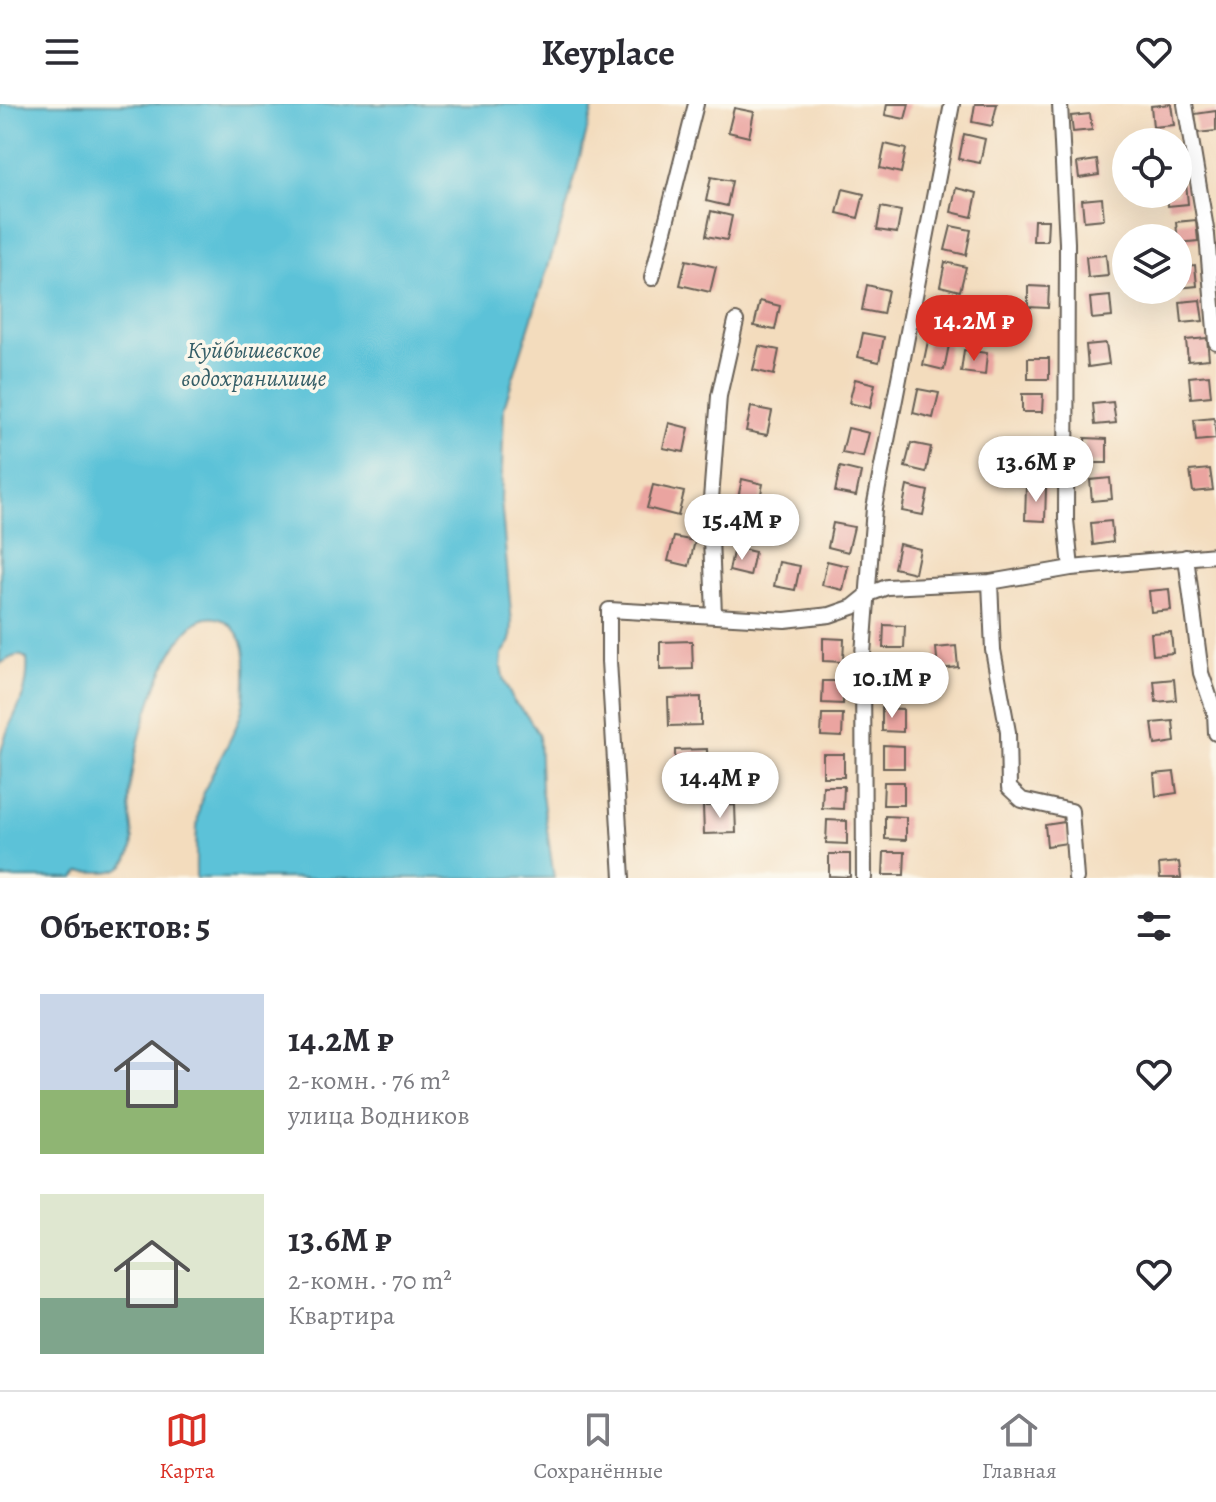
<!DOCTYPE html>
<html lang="ru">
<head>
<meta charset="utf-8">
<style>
  body { margin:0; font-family:Alegreya,serif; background:#f7f7f7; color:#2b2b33; height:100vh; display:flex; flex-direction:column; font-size:30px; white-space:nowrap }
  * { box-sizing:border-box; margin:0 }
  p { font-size:26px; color:#7c7c81 }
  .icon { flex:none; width:44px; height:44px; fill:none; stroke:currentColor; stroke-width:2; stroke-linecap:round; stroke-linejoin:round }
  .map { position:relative; height:774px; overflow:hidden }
  .panel { display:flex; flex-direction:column; background:#fff; flex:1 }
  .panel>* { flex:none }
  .buttons { position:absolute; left:1112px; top:24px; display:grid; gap:16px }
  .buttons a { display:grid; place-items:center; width:80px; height:80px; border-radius:50%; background:#fff; box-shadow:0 8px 32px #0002; font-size:40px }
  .price { position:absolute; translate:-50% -68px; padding:0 18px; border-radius:28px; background:#fff; color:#222; font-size:26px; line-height:52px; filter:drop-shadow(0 2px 4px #0008) }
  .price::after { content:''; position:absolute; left:50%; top:48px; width:24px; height:18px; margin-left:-12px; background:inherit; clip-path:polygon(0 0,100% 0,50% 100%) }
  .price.on { background:#d93025; color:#fff }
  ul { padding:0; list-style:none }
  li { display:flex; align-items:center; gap:24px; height:200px; padding:0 40px }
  li span { display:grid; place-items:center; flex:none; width:224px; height:160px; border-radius:0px; color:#555 }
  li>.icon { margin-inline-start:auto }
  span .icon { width:96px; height:96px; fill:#fffc; stroke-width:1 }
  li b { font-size:34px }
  h2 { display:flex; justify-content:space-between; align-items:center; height:96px; padding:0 40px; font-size:34px }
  header { display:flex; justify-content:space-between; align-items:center; height:104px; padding:0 40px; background:#fff; font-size:36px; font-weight:700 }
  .tab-bar { display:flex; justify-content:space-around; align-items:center; height:112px; border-top:2px solid #e1e1e2; background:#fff; font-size:22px; color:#7c7c81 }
  .tab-bar a { display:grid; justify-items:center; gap:4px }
  .tab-bar .on { color:#d93025 }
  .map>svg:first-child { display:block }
  .water { fill:#5bc2d8; stroke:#3c6f7a; stroke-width:2 }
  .building { fill:#eaa4a0 }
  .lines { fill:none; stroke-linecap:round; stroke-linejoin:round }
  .minor-casing { stroke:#675f54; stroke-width:18 }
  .minor { stroke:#fff; stroke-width:14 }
  .labels { text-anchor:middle; stroke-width:7; stroke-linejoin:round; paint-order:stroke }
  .water-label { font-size:24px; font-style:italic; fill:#355e67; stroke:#fbf7ec }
</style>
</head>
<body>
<header><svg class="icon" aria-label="menu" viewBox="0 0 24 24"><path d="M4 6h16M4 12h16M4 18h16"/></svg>Keyplace<svg class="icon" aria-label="heart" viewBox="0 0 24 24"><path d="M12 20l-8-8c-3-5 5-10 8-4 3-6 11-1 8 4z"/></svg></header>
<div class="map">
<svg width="1216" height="774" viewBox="0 0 1216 774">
  <rect width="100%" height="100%" fill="#fbf7ec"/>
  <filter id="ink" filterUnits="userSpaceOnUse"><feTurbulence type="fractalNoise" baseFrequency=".0125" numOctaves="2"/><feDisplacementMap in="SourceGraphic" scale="16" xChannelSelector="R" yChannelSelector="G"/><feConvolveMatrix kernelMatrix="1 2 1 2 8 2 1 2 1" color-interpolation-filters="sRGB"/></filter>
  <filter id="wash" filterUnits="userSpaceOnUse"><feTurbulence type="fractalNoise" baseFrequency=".006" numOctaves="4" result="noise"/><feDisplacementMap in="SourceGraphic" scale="32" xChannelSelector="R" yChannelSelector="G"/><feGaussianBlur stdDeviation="1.8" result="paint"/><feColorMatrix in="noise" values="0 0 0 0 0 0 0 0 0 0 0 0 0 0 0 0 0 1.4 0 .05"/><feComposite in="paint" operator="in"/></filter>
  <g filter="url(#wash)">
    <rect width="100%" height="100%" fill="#f3dcbd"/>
    <path class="water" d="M0 0H594L568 99 504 303 501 396 512 520 511 537 502 550 501 563 504 577 514 598 528 613 539 631 541 684 554 774H196C196 751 195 724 200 701 208 668 237 633 243 601 246 586 245 567 245 552 244 533 228 510 207 514 165 521 129 657 129 696 128 716 139 736 128 755 119 774 96 766 79 768L74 774H0C0 735 0 694 0 655 4 617 31 599 27 555 18 547 9 555 0 560Z"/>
    <g id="blocks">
      <path class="building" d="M887 0H909L905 15 885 11Z
        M975 0H997L992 22 972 18Z
        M1171 0 1174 21 1153 23 1151 2Z
        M734 4 754 8 749 33 728 28Z
        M1216 7V27L1197 29 1195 10Z
        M1090 10 1092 26 1073 28 1071 12Z
        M964 30 985 35 980 59 959 55Z
        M885 40 906 45 901 69 880 64Z
        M1097 56 1099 71 1079 74 1077 59Z
        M711 73 732 77 727 102 706 97Z
        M1186 79 1188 100 1168 102 1167 90H1178V80Z
        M956 84 977 89 972 113 951 108Z
        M843 85 864 90 858 114 837 109Z
        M1102 94 1104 115 1084 117 1082 96Z
        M881 103 901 107 897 129 877 126Z
        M711 107 732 112 727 136 706 132Z
        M1034 116H1048L1047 137H1033Z
        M1196 116 1198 137 1178 139 1176 118Z
        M951 122 971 126 966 151 945 146Z
        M1106 151 1108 172 1088 174 1086 153Z
        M686 156 716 163 710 188 680 181Z
        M945 158 966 163 960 187 940 182Z
        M1195 161 1197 182 1178 184V163Z
        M867 181 888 186 883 210 862 206Z
        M1028 182 1049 183 1048 204 1028 203Z
        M1110 192 1112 213 1092 215 1090 194Z
        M1200 196 1203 217 1182 219 1180 198Z
        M760 197 780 202 775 226 754 222Z
        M929 201 950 206 944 230 923 225Z
        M863 229 884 233 879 258 858 253Z
        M1207 234 1209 255 1188 257 1186 236Z
        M928 237 949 241 944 266 923 261Z
        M1106 239 1109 260 1088 263 1086 241Z
        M759 242 779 246 774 271 753 266Z
        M964 246 987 249 985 271 961 268Z
        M1028 254H1049V275H1028Z
        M1209 271 1211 292 1191 294 1189 273Z
        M855 275 875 280 870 304 849 299Z
        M918 285 939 289 933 314 913 309Z
        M1022 290H1043L1042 308H1022Z
        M1113 298 1116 319 1095 321 1093 300Z
        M751 303 772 307 767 331 746 327Z
        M1214 314 1216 335 1196 337 1194 316Z
        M669 319 689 324 684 348 663 344Z
        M848 324 869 329 863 353 842 349Z
        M1085 334 1107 335V359H1085Z
        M911 339 931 343 926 368 905 363Z
        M1032 355H1054V375L1031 374Z
        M840 363 861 368 856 392 835 388Z
        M1210 365 1213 386 1193 388 1190 367Z
        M1110 374 1112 395 1092 397 1090 376Z
        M742 375 763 380 758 404 737 399Z
        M653 381 684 388 678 412 647 404Z
        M907 382 928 387 923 411 902 407Z
        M1026 383 1046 384 1045 417 1025 416Z
        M1111 417 1113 438 1093 441 1091 419Z
        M833 419 854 423 848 448 828 443Z
        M674 433 695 437 689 462 668 457Z
        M899 440 920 445 915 469 894 464Z
        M734 443 755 448 750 472 729 467Z
        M827 457 848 462 843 486 822 481Z
        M779 458 800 462 795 486 774 482Z
        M1169 485 1171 506 1151 508 1149 487Z
        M884 521 905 522 904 544H883Z
        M1171 528 1173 549 1153 551 1151 529Z
        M823 534 844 535 843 558 823 557Z
        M692 537 693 565 660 566V538Z
        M956 542 958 563 938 565 936 544Z
        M882 567 903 568 902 590H882Z
        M1174 575 1176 596 1156 598 1154 577Z
        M823 577H844L843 600 822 599Z
        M701 593V621L669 622 668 594Z
        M882 604 903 605V628L882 627Z
        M822 610H843L842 633 821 632Z
        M1173 617 1175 638 1155 641 1152 619Z
        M883 641 904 642V664H883Z
        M707 645 708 673 675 674V646Z
        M823 650H844V673H823Z
        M1174 668 1177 689 1156 692 1154 670Z
        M884 678H904V701H883Z
        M823 682H844L843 705 822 704Z
        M735 701 736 729 704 730 703 702Z
        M885 712 906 713V736L885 735Z
        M827 716 847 717V740L826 739Z
        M1065 718 1067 739 1047 742 1045 721Z
        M884 748H905L904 771H883Z
        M829 750H850V773L829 772Z
        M1179 758 1181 774H1160L1159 760Z"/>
    </g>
  </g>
  <g filter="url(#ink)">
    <use href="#blocks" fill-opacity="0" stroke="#675f54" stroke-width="2"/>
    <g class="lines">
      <defs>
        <path id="minor" d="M1060 0 1067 139 1066 416 1071 464
          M1185 0 1207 131 1216 238
          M652 174 696 0
          M1186 453 1201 569 1215 609 1216 629
          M990 478 993 546 1008 628 1009 684 1022 696 1071 707 1076 774
          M714 511 710 408 719 292 736 217
          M622 774 609 557V506L785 516 830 511 853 503 869 490 887 483 990 478 1071 464 1216 451
          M864 774 863 550 874 404 952 0"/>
      </defs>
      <use href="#minor" class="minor-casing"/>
      <use href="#minor" class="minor"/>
    </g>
  </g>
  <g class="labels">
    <g class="water-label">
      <text x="254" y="254">Куйбышевское<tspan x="254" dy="28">водохранилище</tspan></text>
    </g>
  </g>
</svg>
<div class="buttons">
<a><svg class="icon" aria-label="locate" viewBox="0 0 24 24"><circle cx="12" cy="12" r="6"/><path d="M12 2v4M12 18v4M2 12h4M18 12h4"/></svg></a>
<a><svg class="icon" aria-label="layers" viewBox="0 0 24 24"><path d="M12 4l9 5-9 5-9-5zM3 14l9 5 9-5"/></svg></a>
</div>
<b class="price on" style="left:974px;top:259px">14.2M ₽</b>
<b class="price" style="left:1036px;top:400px">13.6M ₽</b>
<b class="price" style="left:742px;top:458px">15.4M ₽</b>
<b class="price" style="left:892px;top:616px">10.1M ₽</b>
<b class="price" style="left:720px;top:716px">14.4M ₽</b>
</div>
<section class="panel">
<h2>Объектов: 5<svg class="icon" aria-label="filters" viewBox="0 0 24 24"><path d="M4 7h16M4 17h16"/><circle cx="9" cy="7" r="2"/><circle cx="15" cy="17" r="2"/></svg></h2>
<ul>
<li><span style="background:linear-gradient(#c9d6e8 60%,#8fb573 0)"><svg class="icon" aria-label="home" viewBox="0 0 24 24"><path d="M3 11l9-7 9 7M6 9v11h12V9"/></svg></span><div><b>14.2M ₽</b><p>2-комн. · 76 m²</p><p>улица Водников</p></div><svg class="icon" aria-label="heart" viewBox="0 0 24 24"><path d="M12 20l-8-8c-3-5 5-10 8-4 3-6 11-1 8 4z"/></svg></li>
<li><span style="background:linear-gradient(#dfe7d0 65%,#7fa58c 0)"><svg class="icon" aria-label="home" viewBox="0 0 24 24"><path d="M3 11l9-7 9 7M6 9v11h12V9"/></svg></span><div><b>13.6M ₽</b><p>2-комн. · 70 m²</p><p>Квартира</p></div><svg class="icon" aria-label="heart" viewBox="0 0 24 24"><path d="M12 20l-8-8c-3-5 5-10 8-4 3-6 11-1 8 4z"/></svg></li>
</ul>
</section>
<nav class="tab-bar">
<a class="on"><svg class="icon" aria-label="map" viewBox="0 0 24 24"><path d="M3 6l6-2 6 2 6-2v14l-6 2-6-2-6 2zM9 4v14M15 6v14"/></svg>Карта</a>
<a><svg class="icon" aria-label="saved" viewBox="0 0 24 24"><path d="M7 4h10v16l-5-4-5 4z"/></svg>Сохранённые</a>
<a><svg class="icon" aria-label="home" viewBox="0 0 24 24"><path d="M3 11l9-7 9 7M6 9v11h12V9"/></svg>Главная</a>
</nav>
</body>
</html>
